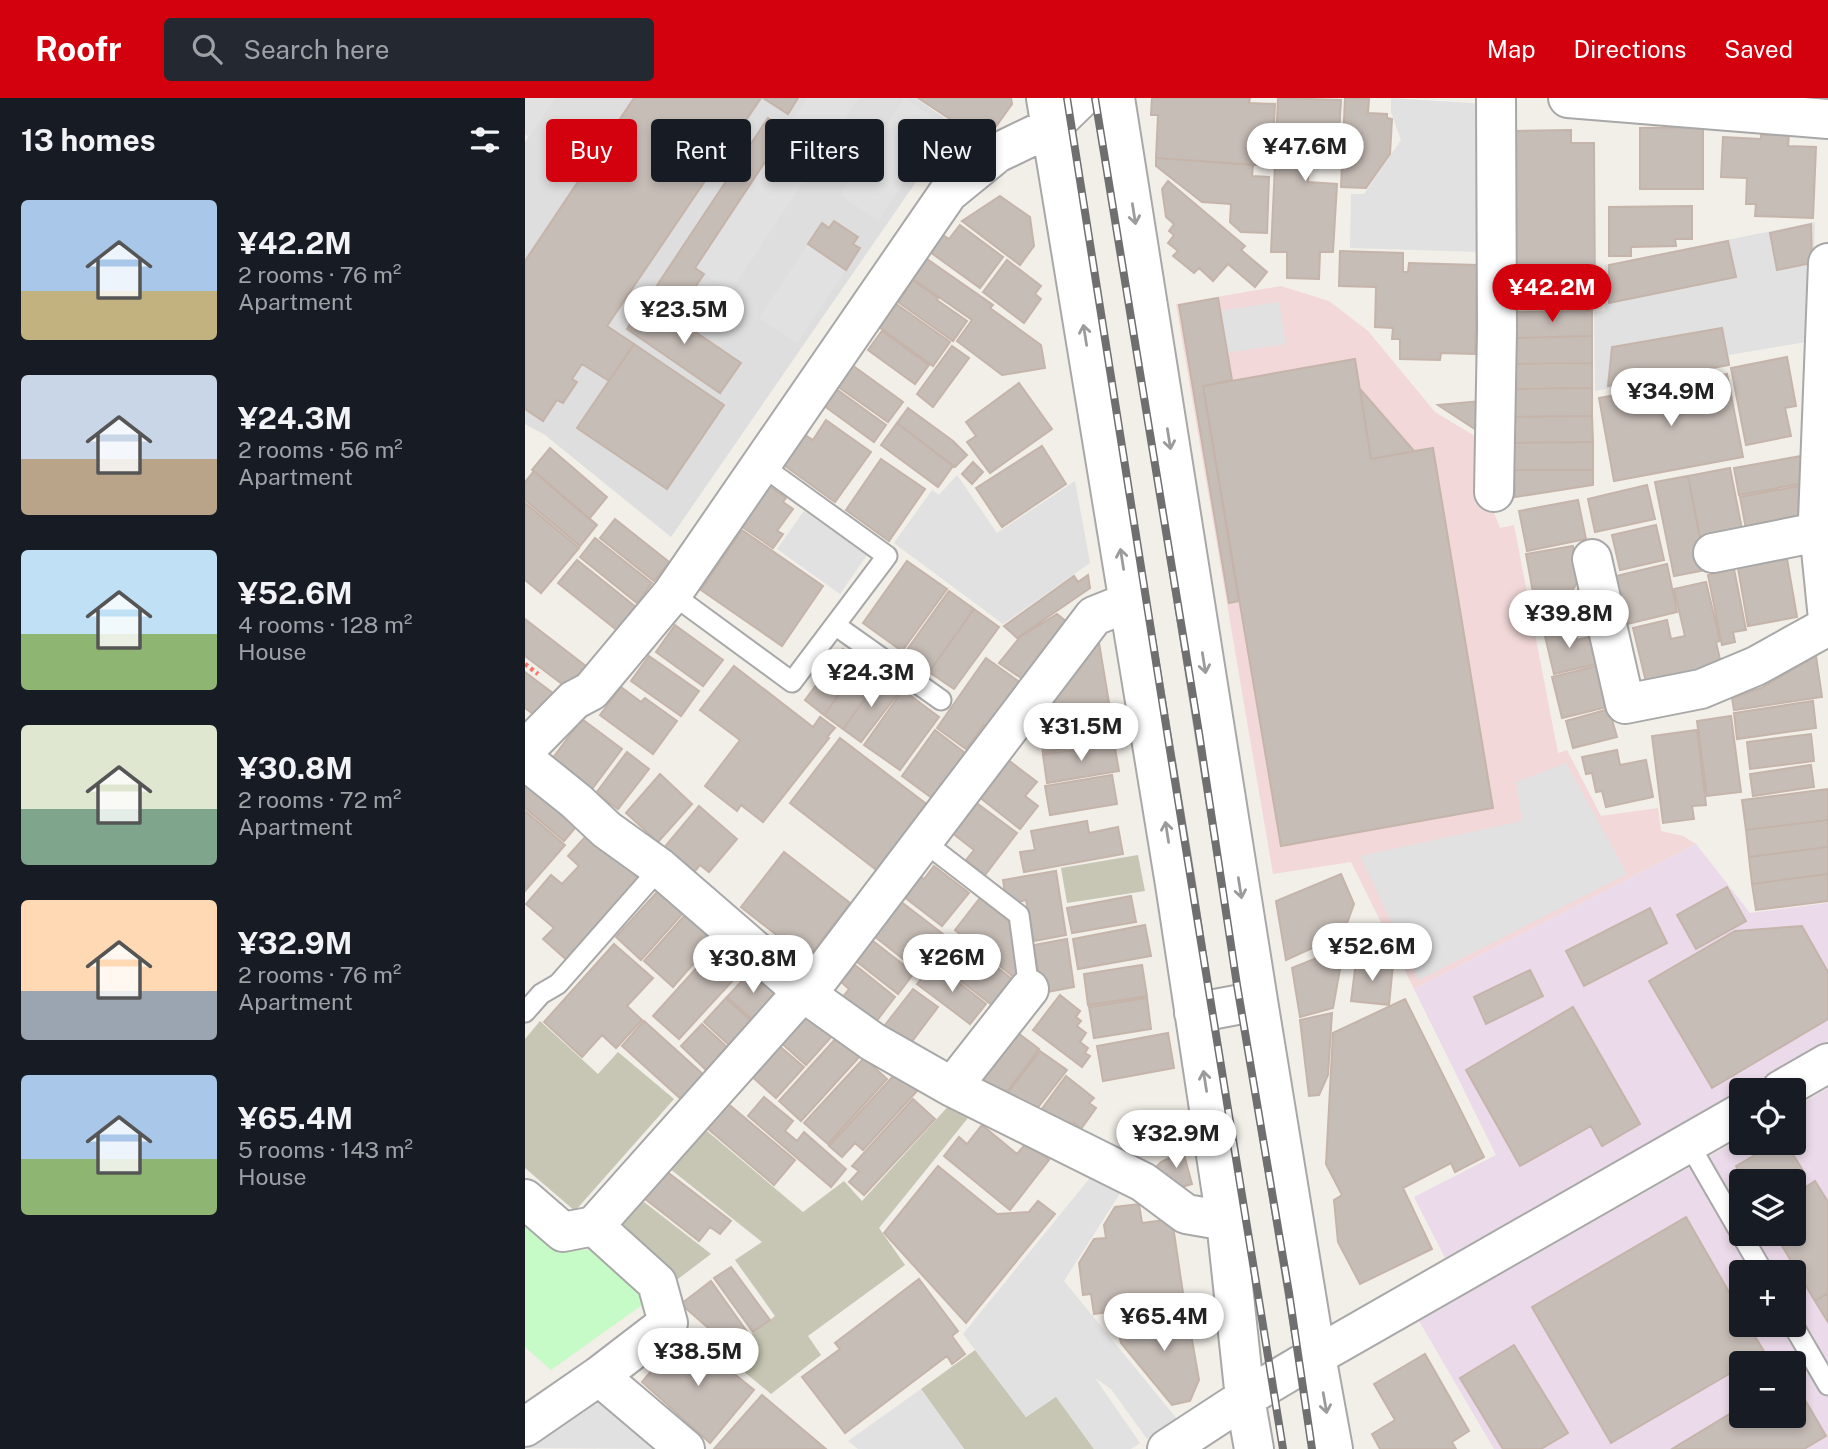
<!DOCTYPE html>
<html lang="en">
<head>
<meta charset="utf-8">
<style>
  body { margin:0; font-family:"Public Sans",sans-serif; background:#242831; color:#f1f3f6; height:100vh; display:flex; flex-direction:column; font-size:26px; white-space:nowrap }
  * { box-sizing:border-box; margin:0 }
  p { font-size:23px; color:#9ea1a6 }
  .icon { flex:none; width:38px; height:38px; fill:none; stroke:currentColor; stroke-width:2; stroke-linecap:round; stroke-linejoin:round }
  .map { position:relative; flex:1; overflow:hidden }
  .panel { display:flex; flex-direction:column; background:#171b24; width:525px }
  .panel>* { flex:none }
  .banner { position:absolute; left:21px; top:21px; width:665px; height:63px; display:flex; gap:14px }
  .controls { position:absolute; left:1204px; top:980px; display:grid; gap:14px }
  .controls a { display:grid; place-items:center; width:77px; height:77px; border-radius:7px; background:#171b24; box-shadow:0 4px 10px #0003; font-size:35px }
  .price { position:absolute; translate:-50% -60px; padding:0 16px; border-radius:24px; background:#fff; color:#222; font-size:23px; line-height:46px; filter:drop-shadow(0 2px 4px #0008) }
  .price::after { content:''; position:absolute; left:50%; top:42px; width:21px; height:16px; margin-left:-10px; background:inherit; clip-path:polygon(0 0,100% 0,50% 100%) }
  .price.on { background:#d3000d; color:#fff }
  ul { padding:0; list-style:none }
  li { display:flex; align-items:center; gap:21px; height:175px; padding:0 21px }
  li span { display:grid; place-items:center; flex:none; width:196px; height:140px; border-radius:7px; color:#555 }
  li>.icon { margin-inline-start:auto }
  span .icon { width:84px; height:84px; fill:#fffc; stroke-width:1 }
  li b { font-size:30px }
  h2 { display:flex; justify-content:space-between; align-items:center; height:84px; padding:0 21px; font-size:30px }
  .pill { padding:0 24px; border-radius:7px; background:#171b24; box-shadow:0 4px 10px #0003; font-size:24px; line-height:63px }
  .pill.on { background:#d3000d; color:#fff }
  header { display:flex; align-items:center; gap:42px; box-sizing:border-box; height:98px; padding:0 35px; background:#d3000d; color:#fff }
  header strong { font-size:33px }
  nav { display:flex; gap:38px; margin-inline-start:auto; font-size:24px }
  .search { width:490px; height:63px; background:#242831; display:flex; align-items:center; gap:18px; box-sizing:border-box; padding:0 24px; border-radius:7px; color:#9ea1a6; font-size:26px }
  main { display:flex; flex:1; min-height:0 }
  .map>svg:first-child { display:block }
  .residential { fill:#dfdede }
  .commercial { fill:#f2d8d8 }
  .industrial { fill:#ebdae9; fill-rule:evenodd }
  .construction { fill:#c7c5b3 }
  .park { fill:#c6fac7 }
  .parking { fill:#e1e1e1 }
  .building { fill:#c7bdb7; stroke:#c4b4aa; stroke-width:2 }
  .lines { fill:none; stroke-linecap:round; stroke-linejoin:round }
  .service-casing { stroke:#a8a8a8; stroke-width:23 }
  .minor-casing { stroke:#a8a8a8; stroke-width:42 }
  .path { stroke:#fb756f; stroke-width:4.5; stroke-dasharray:3.5 3.5; stroke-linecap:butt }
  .service { stroke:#fff; stroke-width:19 }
  .minor { stroke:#fff; stroke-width:38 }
  .rail-casing { stroke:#6f6f6f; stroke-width:8 }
  .rail { stroke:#fff; stroke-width:5; stroke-dasharray:16; stroke-linecap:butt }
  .oneway { stroke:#9b9b9b }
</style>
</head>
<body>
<header>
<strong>Roofr</strong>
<div class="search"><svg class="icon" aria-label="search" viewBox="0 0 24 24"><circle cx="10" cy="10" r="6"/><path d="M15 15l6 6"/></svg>Search here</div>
<nav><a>Map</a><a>Directions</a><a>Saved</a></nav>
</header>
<main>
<section class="panel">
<h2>13 homes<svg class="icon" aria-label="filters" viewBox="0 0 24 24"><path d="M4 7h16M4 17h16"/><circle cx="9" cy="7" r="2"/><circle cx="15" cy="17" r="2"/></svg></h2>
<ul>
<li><span style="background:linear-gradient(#a9c7e8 65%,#c2b280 0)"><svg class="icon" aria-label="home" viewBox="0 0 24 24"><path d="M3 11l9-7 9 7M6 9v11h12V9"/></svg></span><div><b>¥42.2M</b><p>2 rooms · 76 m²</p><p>Apartment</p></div></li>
<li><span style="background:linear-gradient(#c9d6e8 60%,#b9a48a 0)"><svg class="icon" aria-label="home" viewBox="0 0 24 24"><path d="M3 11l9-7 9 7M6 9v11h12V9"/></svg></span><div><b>¥24.3M</b><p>2 rooms · 56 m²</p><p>Apartment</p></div></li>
<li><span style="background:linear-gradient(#bfe0f5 60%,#8fb573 0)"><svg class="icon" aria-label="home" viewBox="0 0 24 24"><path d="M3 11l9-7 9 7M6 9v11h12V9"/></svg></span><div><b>¥52.6M</b><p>4 rooms · 128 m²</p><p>House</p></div></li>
<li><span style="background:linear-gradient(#dfe7d0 60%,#7fa58c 0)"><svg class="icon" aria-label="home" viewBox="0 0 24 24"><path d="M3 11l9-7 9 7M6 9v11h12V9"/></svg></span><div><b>¥30.8M</b><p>2 rooms · 72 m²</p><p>Apartment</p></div></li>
<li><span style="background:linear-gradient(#ffd9b3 65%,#9aa5b1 0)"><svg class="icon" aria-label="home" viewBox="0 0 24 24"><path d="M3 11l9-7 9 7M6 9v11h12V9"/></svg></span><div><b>¥32.9M</b><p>2 rooms · 76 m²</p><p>Apartment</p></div></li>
<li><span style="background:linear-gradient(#a9c7e8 60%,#8fb573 0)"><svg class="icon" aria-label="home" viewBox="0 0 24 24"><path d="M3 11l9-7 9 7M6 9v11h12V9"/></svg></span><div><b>¥65.4M</b><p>5 rooms · 143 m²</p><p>House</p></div></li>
</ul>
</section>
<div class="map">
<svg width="1303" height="1351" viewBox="0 0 1303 1351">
  <rect width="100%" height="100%" fill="#f2eee8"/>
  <path class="residential" d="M29 0H390L460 47 393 81 146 439 20 337 0 326V44Z"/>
  <path class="commercial" d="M756 188 804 203 843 233 910 314 958 343 960 392 975 430 989 427 1033 655 1042 652 1076 718 1133 710 1136 733 1158 738 1171 746 889 891 826 764 748 776 651 206Z"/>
  <path class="industrial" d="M1171 746 1225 815 1303 805V943L920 1160 889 1099 971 1057 889 891Z
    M1303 990V1351H969L894 1223 1216 1040V1045H1269V1010ZM1216 1083H1269V1136H1216ZM1216 1174H1269V1227H1216ZM1216 1265H1269V1318H1216Z"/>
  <path class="construction" d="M613 757 620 793 542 805 536 770Z
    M15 923 73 976 93 954 149 1001 50 1113 0 1070V941Z
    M428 1003 447 1015 354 1130 380 1167 283 1238 296 1257 246 1296 200 1258 250 1218 210 1162 237 1144 139 1066 176 1028 278 1114 319 1083 337 1103Z
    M110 1097 186 1156 149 1184 98 1126 97 1113Z
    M450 1252 501 1319 531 1298 569 1351H439L396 1291Z"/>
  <path class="park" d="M0 1122 30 1150 66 1152 118 1189 117 1207 26 1272 0 1249Z"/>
  <path class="parking" d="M0 0H29L3 39 0 36Z
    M282 0H334L206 193 170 170Z
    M380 0 418 26 353 123 315 97Z
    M866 0 959 6 957 154 825 150 826 96H839L876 42 866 14Z
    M1290 124 1286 243 1204 257 1205 268 1070 293 1069 214 1080 213V167Z
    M283 146 321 172 272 245 234 220Z
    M754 204 761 246 667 260 661 218Z
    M432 377 472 435 550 383 565 465 478 526 369 445 407 392 414 397Z
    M279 413 342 457 315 496 252 451Z
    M1041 665 1102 776 894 882 835 758 997 723 991 684Z
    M573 1070 601 1086 539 1183 652 1321 622 1341 586 1291 570 1280 615 1345 606 1351H569L531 1299 501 1319 438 1236Z
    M396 1291 439 1351H333L323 1343Z
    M77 1298 140 1351 4 1350 45 1320Z"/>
  <path class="building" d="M109 0H236L82 228 109 246 84 283 57 266 47 281 52 284 38 305 32 302 18 323 0 311V163Z
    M238 0H273L263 16Z
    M393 0H486L487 6 460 44Z
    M627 0H725L724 5 750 6 747 68 631 60 633 17H626Z
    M753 0 816 2 812 68 784 66 783 84 812 86 808 154H795L794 181 762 180V154H746Z
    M820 0 844 1 843 15 862 16V20L867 21 865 56 841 90 816 89Z
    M243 20 261 32 170 170 179 176 154 213 127 195Z
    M1178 29V91H1115V30Z
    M1046 32V45H1069L1070 210 988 211 987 33Z
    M1236 37H1264L1263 48 1291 49 1288 120 1230 118 1231 106H1221L1222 80 1196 79 1198 39 1236 41Z
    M631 60 728 67 727 78 744 79 742 135 716 134 705 124 706 106 677 104 631 68Z
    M643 83 720 148 716 152 742 174 730 189 703 166 688 183 674 170 669 175 648 158 653 153 643 145 649 137 644 133 649 126 641 119 637 91Z
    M475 98 505 119 509 148 495 167 437 123Z
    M1167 108V141H1150L1151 148 1106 149V158H1084V109Z
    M309 123 333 139 328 146 335 150 321 172 283 146 297 125 304 130Z
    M1286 126 1287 165 1252 172 1245 135Z
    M435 127 478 159 455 190 405 154 418 137 424 141Z
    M1203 143 1211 179 1084 205V167Z
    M815 153 878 155V174H883L884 165 952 167 950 256 916 255 915 262 875 261V241H867L868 230 850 229 851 189 814 188Z
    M402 161 468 207 465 210 516 247 520 270 477 277 432 243 447 222 388 181Z
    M482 162 516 188 510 196 516 201 499 225 458 194Z
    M388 182 413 200 412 202 442 223 428 243 373 204Z
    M693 200 707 282 678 288 714 503 704 505 654 207Z
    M122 201 216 265 195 295 102 231Z
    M367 203 425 244 408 268 350 226Z
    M1067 213V238L988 240 989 214Z
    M1197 230 1204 267 1083 288 1087 249Z
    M357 233 404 267 390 286 343 252Z
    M1067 238V265L989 266 988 240Z
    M109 246 199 307 142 391 52 330Z
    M427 248 444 260 408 309 392 296Z
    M1262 259 1271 308 1260 310 1266 338 1221 347 1206 270Z
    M830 261 846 361 908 350 968 710 756 748 678 288Z
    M1067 265V290L989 291V266Z
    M327 267 378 304 363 324 312 288Z
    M1202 276 1218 359 1089 383 1074 300Z
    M494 285 527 331 465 375 442 344 451 338 441 324Z
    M310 290 361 327 349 344 298 307Z
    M1067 290V318L989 319V291Z
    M835 291 889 353 896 352 846 361Z
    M956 303 959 337 913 307Z
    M383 310 428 343 442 357 430 369 372 325Z
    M1067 318 1068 344 989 345V319Z
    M301 322 346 354 310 404 256 365 277 335 288 342Z
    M372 325 428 368 413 389 356 347Z
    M1068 344V372H989V345Z
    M517 348 541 386 477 429 451 390Z
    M25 350 82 399 64 421 7 372Z
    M1276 358 1274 386 1214 397 1209 370Z
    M356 361 400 391 364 443 321 412Z
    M448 364 458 374 447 386 437 376Z
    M1205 370 1217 431 1175 439 1163 378Z
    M989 372H1068V387L990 399Z
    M9 373 72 427 55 448 0 402V384Z
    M1163 378 1181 472 1149 478 1130 384Z
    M238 384 261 400 258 404 268 411 252 433 258 436 248 450 210 424Z
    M1122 387 1130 421 1070 434 1063 401Z
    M1274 388 1273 421 1221 431 1215 399Z
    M1053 402 1061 441 1002 453 994 413Z
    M0 405 54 450 16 495 0 482Z
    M90 421 144 464 129 483 75 440Z
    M1131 427 1139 462 1095 472 1087 437Z
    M217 432 298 488 257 548 176 492Z
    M70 440 127 485 112 505 55 459Z
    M1048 448 1054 481 1047 493 1009 500 1001 456Z
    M1262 461 1272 519 1223 528 1213 470Z
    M52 462 112 510 93 533 33 485Z
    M382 463 422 491 377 553 338 525Z
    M1142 466 1152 514 1098 527 1087 479Z
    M1209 471 1221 532 1208 534 1210 544 1197 547 1183 477Z
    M563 477 565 490 492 540 479 528 549 478 553 484Z
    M1181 484 1195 543 1191 544 1196 566 1121 584 1108 530 1142 522 1146 541 1160 538 1149 491Z
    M424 493 449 511 404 574 379 556Z
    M449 511 474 529 429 591 404 574Z
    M532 516 542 524 499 582 474 565 495 539Z
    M0 521 62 569 45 592 0 558Z
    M150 527 198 562 178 588 131 554Z
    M1049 527 1052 542 1064 539 1071 566 1029 576 1019 534Z
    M565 544 574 545 585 611 526 621 513 610Z
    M318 551 337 565 299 617 280 602Z
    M124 558 174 593 156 618 106 583Z
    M1291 558 1297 599 1209 612 1207 600 1236 590Z
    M461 560 496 585 464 631 459 627 441 651 412 630Z
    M337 565 356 579 318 631 299 617Z
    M209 568 288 629 295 619 310 630 302 639 304 640 238 724 216 707 212 713 180 688 215 642 175 612Z
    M1072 568 1082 609 1037 620 1027 579Z
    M0 574 29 596 12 619 0 610Z
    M356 579 375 593 336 644 318 631Z
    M96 589 116 604 120 600 152 623 128 656 75 617Z
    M378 592 414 619 375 672 339 647Z
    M1288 603 1291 630 1212 641 1209 615Z
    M585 611 590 642 518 655 514 623Z
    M1084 611 1092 639 1048 650 1041 623Z
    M1206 618 1216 694 1182 698 1172 623Z
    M57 621 97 651 67 691 27 661Z
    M410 632 440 655 407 700 377 678Z
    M1172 632 1181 707 1167 708 1169 721 1138 725 1127 638Z
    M1286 636 1289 663 1225 671 1222 644Z
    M315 640 404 708 354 774 265 705Z
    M589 645 594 673 522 685 518 657Z
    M1092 652 1095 667 1121 662 1128 699 1081 709 1077 693 1071 694 1067 675 1061 676 1057 659Z
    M102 654 124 671 93 711 71 695Z
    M482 661 512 684 500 698 513 708 495 731 453 698Z
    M1286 667 1289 689 1228 698 1225 676Z
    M135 676 167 706 133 744 101 715Z
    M587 677 592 706 525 717 520 688Z
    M0 682 56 723 39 743 0 710Z
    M1303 691V722L1221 732 1217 702Z
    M449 703 492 735 460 777 441 762 449 752 426 734Z
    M174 708 212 741 184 774 175 767 167 777 137 752Z
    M0 713 40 747 0 793Z
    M1303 722V749L1224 759 1221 732Z
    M562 723 564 735 593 729 598 756 499 774 495 754 510 752 506 733Z
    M61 738 75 744 117 781 44 864 18 841 29 830 1 806 26 777 37 786 54 768 43 758Z
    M1303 749V776L1227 786 1224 759Z
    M259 754 325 805 282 861 216 809Z
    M409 768 444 795 417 828 378 798 394 778 399 781Z
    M531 773 541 837 509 843 501 802 493 804 480 795 478 782Z
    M816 776 829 806 818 836 761 862 751 803Z
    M1303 776V803L1231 812 1227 786Z
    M1202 789 1221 823 1171 851 1152 817Z
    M134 792 159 814 116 862 91 839Z
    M606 798 611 824 547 835 542 810Z
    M455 800 491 828 497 871 490 880 430 832Z
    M375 803 418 836 391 871 349 838Z
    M1125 810 1142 845 1059 888 1041 853Z
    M161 816 190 841 148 889 119 863Z
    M620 827 626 858 553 871 548 841Z
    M1277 828 1303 874V921L1187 990 1124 883 1210 833Z
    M430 837 487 881 467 907 410 863Z
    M542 841 549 889 517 895 509 847Z
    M196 843 222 867 154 941 128 918Z
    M348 843 389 875 373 896 331 863Z
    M89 846 128 880 102 908 117 922 91 950 77 937 57 959 19 924Z
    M819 849 808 910 775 919 767 870Z
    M831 863 868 867 864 907 826 903Z
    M409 865 461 906 445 926 392 886Z
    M330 867 370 899 350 925 317 900 324 891 316 884Z
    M617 867 622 898 563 907 559 876Z
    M228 871 254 895 229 923 202 899Z
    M1005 872 1018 898 961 926 949 899Z
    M388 891 413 909 385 946 360 927Z
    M535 897 555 913 551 919 556 923 552 928 561 935 555 944 563 950 560 955 565 958 557 969 508 932Z
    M201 900 227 924 205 948 179 924Z
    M622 900 626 931 569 940 564 909Z
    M880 901 959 1059 930 1074 926 1065 878 1090 907 1151 835 1186 813 1144 809 1102 817 1097 801 1066 808 935Z
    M1048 909 1115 1026 1077 1048 1066 1028 995 1068 941 972Z
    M280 915 309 936 281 967 254 943Z
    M807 915 803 977 794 997 784 998 775 922Z
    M119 923 179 977 157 1002 97 948Z
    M177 926 203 950 182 973 156 948Z
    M493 935 514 951 477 1000 456 985Z
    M643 935 649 970 578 983 572 948Z
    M314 937 336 957 276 1023 254 1003Z
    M252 946 279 969 251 1000 224 976Z
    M515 953 542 972 507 1017 481 997Z
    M339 960 362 981 303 1046 279 1025Z
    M372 974 392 993 338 1052 330 1045 317 1059 304 1048Z
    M541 978 569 1000 564 1005 571 1010 556 1031 549 1025 543 1033 516 1012Z
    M239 999 268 1023 260 1033 272 1043 279 1034 321 1071 306 1089 223 1018Z
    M388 1001 410 1021 339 1097 324 1084 334 1073 327 1068Z
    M201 1004 270 1062 249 1087 181 1029Z
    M457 1027 492 1056 502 1044 524 1062 485 1112 419 1058 434 1039 442 1046Z
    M1251 1045H1261L1280 1076 1268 1083H1220L1211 1068Z
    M658 1053 667 1086 654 1090 631 1069 636 1064Z
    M413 1068 472 1116 504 1114 513 1103 530 1116 441 1225 359 1135Z
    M141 1073 206 1123 195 1136 185 1129 174 1143 119 1100Z
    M1290 1083 1303 1104V1195L1290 1203 1250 1136H1269V1097Z
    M614 1106 617 1125 647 1121 659 1202 569 1216 566 1196 558 1197 554 1165 569 1141 581 1140 579 1127 590 1109Z
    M1161 1119 1216 1215V1227H1223L1240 1255 1223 1265H1216V1269L1086 1345 1007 1209Z
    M206 1169 245 1222 228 1234 189 1180Z
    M394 1181 433 1233 427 1238 440 1256 427 1266 422 1258 320 1335 277 1279 315 1251 310 1245Z
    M186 1183 223 1235 205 1249 156 1206Z
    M1303 1195V1224L1290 1203Z
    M662 1213 674 1282 665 1303 647 1307 596 1245 591 1223Z
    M169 1243 229 1292 185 1345 117 1284 151 1244 161 1251Z
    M989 1247 1043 1335 1016 1351H978L935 1280Z
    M900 1256 944 1333 927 1344 931 1351H855L847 1336 870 1322 849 1286Z
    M1269 1283 1301 1338 1279 1351H1147L1216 1309V1318H1269Z
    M237 1297 301 1351H189Z"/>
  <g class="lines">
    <defs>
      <path id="service" d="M147 496 267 584 362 458 236 367
        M310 527 416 602
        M398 743 494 817 504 891
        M0 914 16 896 33 886 135 770
        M1164 1046 1238 1174
        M1268 1227 1303 1287"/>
      <path id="minor" d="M521 0 650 786 701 1123 720 1300 729 1351
        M590 0 733 903 791 1258 808 1351
        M1043 0 1303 21
        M1303 165 1293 422 1303 521
        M969 394 972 232 971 0
        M1188 455 1293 434
        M1067 461 1100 606 1176 591 1231 568 1303 528
        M0 652 49 602 66 593 147 496 423 95 472 55 526 29 556 0
        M0 662 51 703 82 732 135 770 278 894 348 944 427 989 618 1084 661 1116 701 1123
        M669 915 733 903
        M427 989 504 891
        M1256 992 1303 965
        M0 1101 38 1134 69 1128
        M74 1278 160 1351
        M0 1329 74 1278 143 1225 132 1185 69 1128 265 908 295 879 569 518 604 504
        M642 1351 720 1300 791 1258 1216 1015"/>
    </defs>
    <use href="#service" class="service-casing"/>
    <use href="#minor" class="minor-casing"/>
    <path class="path" d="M0 566 13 576"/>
    <use href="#service" class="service"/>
    <use href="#minor" class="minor"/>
    <defs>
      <path id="rail" d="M542 0 643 640 758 1351
        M570 0 674 635 712 887 764 1195 787 1351"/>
    </defs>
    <use href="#rail" class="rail-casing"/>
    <use href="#rail" class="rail"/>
  </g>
  <defs><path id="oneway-shaft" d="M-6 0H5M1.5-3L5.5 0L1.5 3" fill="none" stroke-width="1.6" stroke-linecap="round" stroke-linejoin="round" transform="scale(1.75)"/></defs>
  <g class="oneway">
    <use href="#oneway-shaft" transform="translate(609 116) rotate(81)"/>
    <use href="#oneway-shaft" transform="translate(560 237) rotate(-99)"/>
    <use href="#oneway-shaft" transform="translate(644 341) rotate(81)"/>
    <use href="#oneway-shaft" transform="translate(597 461) rotate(-99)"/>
    <use href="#oneway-shaft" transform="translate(679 565) rotate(81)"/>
    <use href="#oneway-shaft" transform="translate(642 734) rotate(-99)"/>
    <use href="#oneway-shaft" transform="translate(715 790) rotate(81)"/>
    <use href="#oneway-shaft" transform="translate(680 983) rotate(-99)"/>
    <use href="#oneway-shaft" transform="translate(800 1305) rotate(80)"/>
  </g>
</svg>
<div class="controls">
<a><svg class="icon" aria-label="locate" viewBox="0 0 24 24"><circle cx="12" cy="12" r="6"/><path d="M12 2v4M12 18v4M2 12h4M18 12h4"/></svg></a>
<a><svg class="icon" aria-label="layers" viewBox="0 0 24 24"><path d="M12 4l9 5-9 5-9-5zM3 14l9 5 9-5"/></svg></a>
<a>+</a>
<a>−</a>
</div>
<b class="price" style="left:780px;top:85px">¥47.6M</b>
<b class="price on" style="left:1027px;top:226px">¥42.2M</b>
<b class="price" style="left:159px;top:248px">¥23.5M</b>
<b class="price" style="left:1146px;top:330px">¥34.9M</b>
<b class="price" style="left:1044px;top:552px">¥39.8M</b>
<b class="price" style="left:346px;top:611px">¥24.3M</b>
<b class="price" style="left:556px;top:665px">¥31.5M</b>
<b class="price" style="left:847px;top:885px">¥52.6M</b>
<b class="price" style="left:427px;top:896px">¥26M</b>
<b class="price" style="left:228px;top:897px">¥30.8M</b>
<b class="price" style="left:651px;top:1072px">¥32.9M</b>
<b class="price" style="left:639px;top:1255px">¥65.4M</b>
<b class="price" style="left:173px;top:1290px">¥38.5M</b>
<div class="banner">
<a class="pill on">Buy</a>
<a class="pill">Rent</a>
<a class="pill">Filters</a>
<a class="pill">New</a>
</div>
</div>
</main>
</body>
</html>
